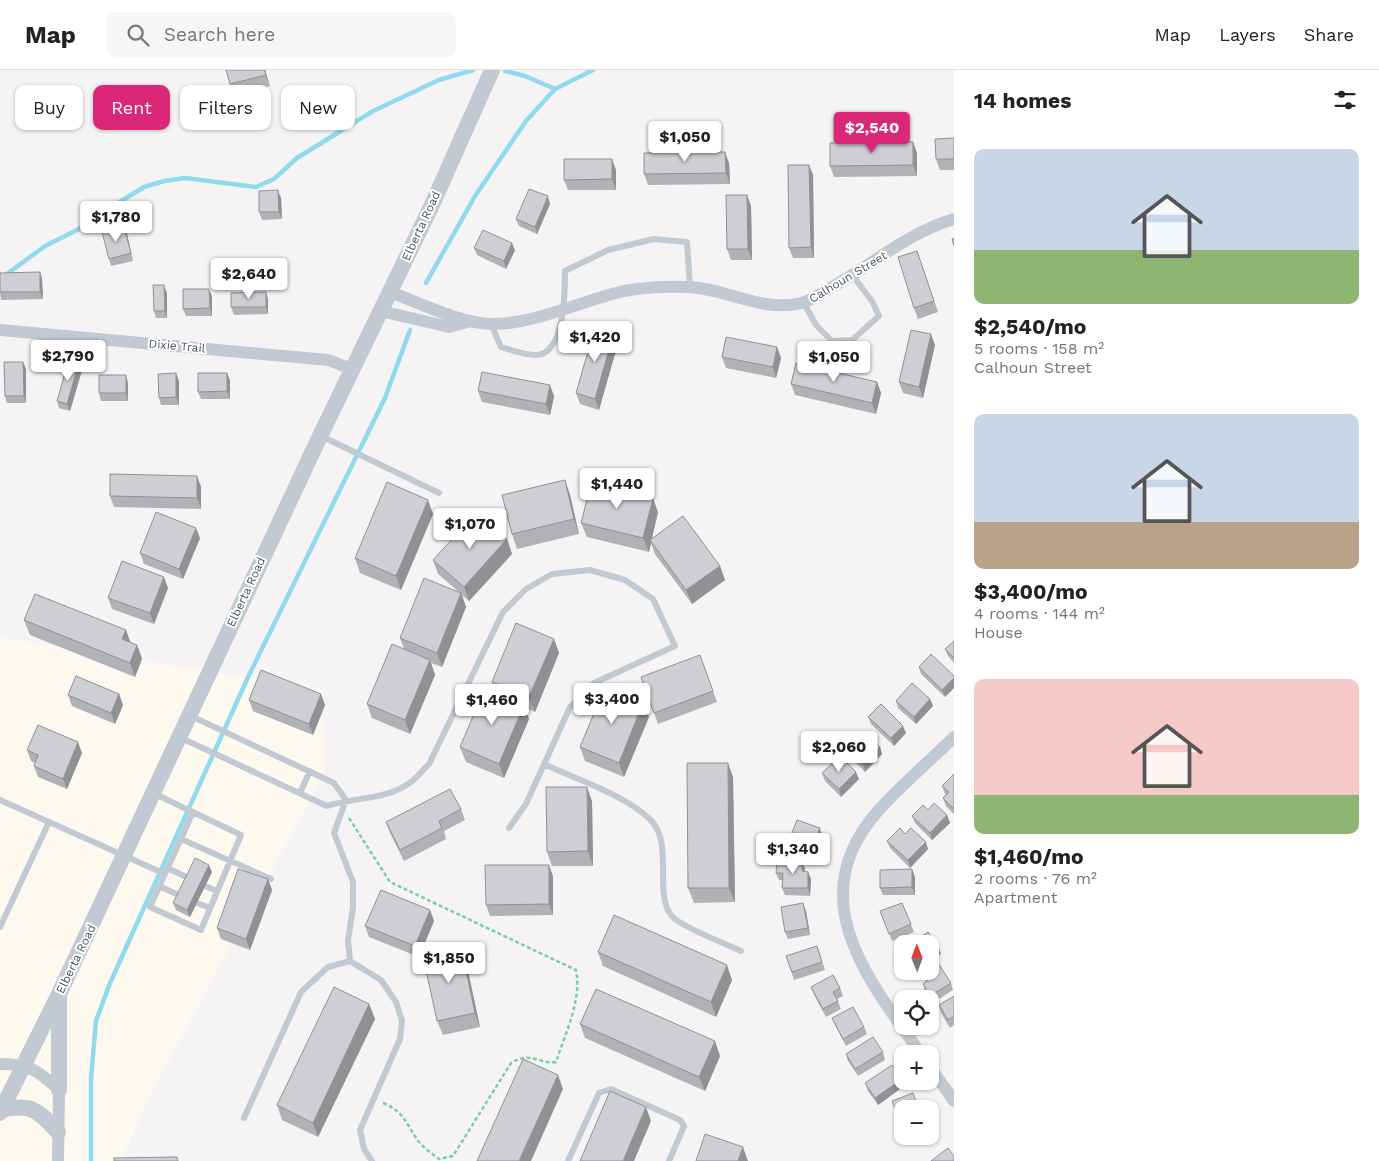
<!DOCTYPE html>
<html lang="en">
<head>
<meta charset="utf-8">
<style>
  body { margin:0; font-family:"Work Sans",sans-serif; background:#f6f6f6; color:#222; height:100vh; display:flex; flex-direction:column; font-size:19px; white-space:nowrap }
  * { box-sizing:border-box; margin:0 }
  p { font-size:16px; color:#767676 }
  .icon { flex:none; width:28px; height:28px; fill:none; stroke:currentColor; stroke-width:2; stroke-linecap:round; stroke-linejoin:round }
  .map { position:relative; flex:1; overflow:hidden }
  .sheet { display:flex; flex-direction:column; background:#fff; width:425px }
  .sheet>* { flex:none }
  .banner { position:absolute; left:15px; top:15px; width:475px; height:45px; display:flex; gap:10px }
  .needle { width:32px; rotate:359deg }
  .controls { position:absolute; left:894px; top:865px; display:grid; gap:10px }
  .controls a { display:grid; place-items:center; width:45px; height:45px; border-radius:10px; background:#fff; box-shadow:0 1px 4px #0004; font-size:25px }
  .price { position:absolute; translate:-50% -42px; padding:0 11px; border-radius:5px; background:#fff; color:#222; font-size:16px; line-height:32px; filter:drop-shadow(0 1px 2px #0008) }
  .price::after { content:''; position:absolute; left:50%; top:30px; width:15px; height:11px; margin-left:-8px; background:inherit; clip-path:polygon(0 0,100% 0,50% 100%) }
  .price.active { background:#db2777; color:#fff }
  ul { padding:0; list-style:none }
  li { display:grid; align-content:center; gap:10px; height:265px; padding:0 20px }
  li span { display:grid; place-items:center; height:155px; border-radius:10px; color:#555 }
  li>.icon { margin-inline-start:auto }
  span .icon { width:90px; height:90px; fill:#fffc; stroke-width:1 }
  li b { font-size:21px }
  h2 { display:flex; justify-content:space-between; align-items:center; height:60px; padding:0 20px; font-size:21px }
  .pill { padding:0 18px; border-radius:10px; background:#fff; box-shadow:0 1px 4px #0004; font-size:18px; line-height:45px }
  .pill.active { background:#db2777; color:#fff }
  header { display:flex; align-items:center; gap:30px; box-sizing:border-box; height:70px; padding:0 25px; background:#fff; border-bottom:1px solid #e0e0e0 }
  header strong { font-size:24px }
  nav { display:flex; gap:28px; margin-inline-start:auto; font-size:18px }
  .search { width:350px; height:45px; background:#f6f6f6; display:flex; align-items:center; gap:12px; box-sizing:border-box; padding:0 18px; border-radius:10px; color:#767676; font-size:19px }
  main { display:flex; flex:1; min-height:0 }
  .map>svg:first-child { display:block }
  .commercial { fill:#fdf9ef }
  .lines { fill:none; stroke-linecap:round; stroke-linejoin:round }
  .stream { stroke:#90daee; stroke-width:4.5 }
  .path { stroke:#7ad0a6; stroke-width:2.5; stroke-dasharray:4 2.5; stroke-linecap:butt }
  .service { stroke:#c1cad2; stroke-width:6 }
  .minor { stroke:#c1cad2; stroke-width:12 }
  .tertiary { stroke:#c1cad2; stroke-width:16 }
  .wall { fill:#b0b2b7 }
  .shaded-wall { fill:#909195 }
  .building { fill:#cdcfd5; stroke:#909195 }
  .labels { text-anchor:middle; stroke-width:4; stroke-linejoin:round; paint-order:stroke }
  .street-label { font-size:12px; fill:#4a5661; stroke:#fff }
</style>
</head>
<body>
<header>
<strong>Map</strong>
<div class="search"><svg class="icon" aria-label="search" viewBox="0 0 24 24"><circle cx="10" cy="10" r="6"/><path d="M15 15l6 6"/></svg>Search here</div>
<nav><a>Map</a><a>Layers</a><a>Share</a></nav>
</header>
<main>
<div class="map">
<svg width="954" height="1091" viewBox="0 0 954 1091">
  <rect width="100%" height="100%" fill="#f5f3f3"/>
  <path class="commercial" d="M0 567 322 620 325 702 153 1020 121 1091H0Z"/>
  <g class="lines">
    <path class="stream" d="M505 1 525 6 555 19
      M0 209 45 176 103 147 118 133 144 117 164 111 185 108 256 117 274 109 297 88 373 41 439 10 473 0
      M426 213 475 126 526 51 555 19 593 0
      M91 1091V1008L96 951 110 913 249 605 385 328 410 260"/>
    <path class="path" d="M349 748 390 812 576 900C582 930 565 964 556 992 537 994 531 981 511 993L453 1086 439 1089C433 1084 425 1079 420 1073 406 1056 406 1042 383 1033"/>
    <path class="service" d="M804 233 816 255 832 271 852 270 879 246 872 231 853 206
      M491 254 501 277C511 280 524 285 535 285 565 286 565 221 565 201L608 180 654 169 687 172 690 217
      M321 366 439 423
      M191 646 334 713 346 730
      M179 667 327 736C354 727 390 730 412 711 418 706 423 700 429 694L503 542 526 519 552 504 590 500 625 510 653 529 675 576 594 613 570 637 526 734 509 758
      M544 694C575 709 634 728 654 754 673 779 652 831 675 849 691 861 722 872 741 881
      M153 723 241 765 201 860 150 837 193 742
      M300 723 310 701
      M0 730 165 804
      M346 730 334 763 353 812V838L348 870 350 891
      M181 769 271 809
      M167 798 191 809
      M159 816 183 827
      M205 816 217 821
      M197 833 210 838
      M0 857 49 752
      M244 1048 301 922 328 897 350 891 381 910 396 932 402 951 400 969 360 1060 364 1079 372 1091
      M568 1091 599 1023 611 1019 680 1050 684 1056 669 1091"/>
    <path class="minor" d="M390 222C420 233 459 253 491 254 528 255 576 234 612 224 636 217 662 216 687 217 727 218 761 243 802 233 812 230 823 222 832 217 872 195 909 162 954 149
      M381 241 449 257 471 251
      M0 260 328 290 352 299
      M921 984C867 908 801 828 878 741 901 715 929 692 954 667
      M0 994C29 994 38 1000 59 1020L58 1091
      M930 997 954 1031"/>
    <path class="tertiary" d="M59 1020V927
      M1 1040C31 1033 38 1040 58 1062
      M0 1043 59 924 320 366 431 137 492 0"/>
  </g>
  <path class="wall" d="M226 0H265L270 16 234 25Z
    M954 68V100H940L936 89Z
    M913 72 917 83V106L834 107 830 96Z
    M729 93 730 114 648 115 644 104Z
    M809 95 813 105 814 188H793L789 178Z
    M616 100V120H568L564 110Z
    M747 125 751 136 752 190H731L727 179Z
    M281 128 282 149 262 150 259 142Z
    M550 134 537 164 519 156 516 149Z
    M124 157 127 164 133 191 111 196 109 189Z
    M474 178 515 180 506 199 477 185Z
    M917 181 938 242 918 249 914 238Z
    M42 209 43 229 1 230 0 222Z
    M167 223V248H156L154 241Z
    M212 226V246H186L183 239Z
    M268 229V244L234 245 231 237Z
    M618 273 599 340 580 334 576 323Z
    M935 275 923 328 903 323 899 312Z
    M777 277 781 288 776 308 726 298 722 287Z
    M23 292 26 299V333H7L5 326Z
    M79 292 82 300 70 341 59 338 57 331Z
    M230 310V329H201L198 322Z
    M179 311V335H161L159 328Z
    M877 312 881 323 876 344 795 325 791 314Z
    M128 313V331H101L99 323Z
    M478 321 554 326 550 345 482 332Z
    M197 406 201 417V439L114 437 110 426Z
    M565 410 570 425 579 464 517 479 512 464Z
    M658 442 652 468 720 496 725 510 692 534 655 484 651 473 649 482 587 467 581 453Z
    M433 444 401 520 360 503 355 488Z
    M200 468 183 509 144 494 140 483Z
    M507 469 512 484 469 531 462 525 466 537 442 597 431 593 435 605 410 664 372 648 367 634 404 579 400 568 459 522 438 504 433 490Z
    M168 518 154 554 112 539 108 528Z
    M24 550 126 560 130 572 137 575 142 589 135 607 30 565Z
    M554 569 559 583 535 642 525 638 529 649 504 708 466 692 460 677 496 623 492 612Z
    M954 571V593L948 586 945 579Z
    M931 584 945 627 921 604 919 597Z
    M641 607 713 621 717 632 658 654Z
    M119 624 123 635 115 654 72 636 68 625Z
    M930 629 933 636 916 654 898 638 896 631Z
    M249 630 325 635 313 665 253 641Z
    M643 633 649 647 624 707 585 691 580 677Z
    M868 647 906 663 894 676 871 654Z
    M857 669 880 677 882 684 865 702 845 682 842 674Z
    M27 680 82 683 67 719 38 707 34 696 35 693 31 691Z
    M822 703 859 709 841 727 825 711Z
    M954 704V744L946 736 943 728 946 725 945 724 942 716Z
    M733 707 735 832 694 833 688 818Z
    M592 731 593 796H552L547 782Z
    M461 739 465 750 444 761 446 769 404 791 390 763 386 752Z
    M928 740 947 745 950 753 932 770 915 753 912 746Z
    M905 764 928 779 910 798 890 778 887 771Z
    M822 766 814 789 791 780 788 773Z
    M802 792 805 799V801L808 802 811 809 810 826 785 825 782 818V810H779L776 803Z
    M212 802 190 847 176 840 173 833Z
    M553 806V845L490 846 486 835Z
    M915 807V825H883L880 818Z
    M268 809 272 820 250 880 221 869 217 858Z
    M902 833 914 862 892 871 880 841Z
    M430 840 434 851 419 887 369 867 365 856Z
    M806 841 810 865 788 869 785 862Z
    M817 876 825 900 794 910 786 886Z
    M598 882 732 910 716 947 603 896Z
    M466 892 480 957 443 965 437 951Z
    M923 902 951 913 953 920 933 933 925 921 923 914 926 911Z
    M811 917 840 918 843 926 837 929 841 939 826 947 814 925Z
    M954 926V955L950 958 941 943 939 935Z
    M369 934 375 949 318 1067 282 1050 277 1035Z
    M832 948 864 957 867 964 846 976 835 955Z
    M580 954 720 986 705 1021 585 968Z
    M883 982 885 990 858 1006 848 991 846 984Z
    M902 1009 904 1016 878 1035 868 1021 865 1013Z
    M892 1031 902 1039V1059Z"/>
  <path class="shaded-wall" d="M264 0H265L270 16 266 5Z
    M913 72 917 83V106L913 95Z
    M725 82 729 93 730 114 726 103Z
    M612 89 616 100V120L612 109Z
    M809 95 813 105 814 188 811 177Z
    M278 120 281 128 282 149 279 142Z
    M747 125 751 136 752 190 748 179Z
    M548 126 550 134 537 164 535 157Z
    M124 157 127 164 133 191 131 183Z
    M512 173 515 180 506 199 504 191Z
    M40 202 42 209 43 229 40 222Z
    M164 215 167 223V248L165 241Z
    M209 219 212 226V246L210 238Z
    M266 222 268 229V244L266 237Z
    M614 262 618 273 599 340 595 329Z
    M931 264 935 275 923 328 919 317Z
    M777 277 781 288 776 308 773 297Z
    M23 292 26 299V333L24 326Z
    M79 292 82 300 70 341 67 334Z
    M176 303 179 311V335L176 327Z
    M227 303 230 310V329L227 321Z
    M126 305 128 313V331L126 323Z
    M877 312 881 323 876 344 872 333Z
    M550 315 554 326 550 345 546 334Z
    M197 406 201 417V439L197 428Z
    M565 410 570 425 579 464 574 449Z
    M653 428 658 442 651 472 650 470 651 473 649 482 643 468Z
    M428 430 433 444 401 520 396 506Z
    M196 458 200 468 183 509 179 499Z
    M507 469 512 484 469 531 464 517Z
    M720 496 725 510 692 534 686 520Z
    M164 507 168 518 154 554 150 543Z
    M461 523 466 537 442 597 437 583Z
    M126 560 131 574 122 569Z
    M554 569 559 583 535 642 529 627Z
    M137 575 142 589 135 607 130 593Z
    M430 590 435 605 410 664 405 650Z
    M954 608V618L945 627 942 620Z
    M119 624 123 635 115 654 111 643Z
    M321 624 325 635 313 665 309 654Z
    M930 629 933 636 916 654 914 647Z
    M643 633 649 647 624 707 619 693Z
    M524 635 529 649 504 708 499 694Z
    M903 656 906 663 894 676 891 668Z
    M78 672 82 683 67 719 63 709Z
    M880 677 882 684 865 702 863 694Z
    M728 693 733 707 735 832 729 818Z
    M856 702 859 709 841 727 839 719Z
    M587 717 592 731 593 796 588 781Z
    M947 745 950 753 932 770 930 763Z
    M820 758 822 766 814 789 811 781Z
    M926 772 928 779 910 798 908 790Z
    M802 792 805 799V809L802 801Z
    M209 795 212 802 190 847 187 840Z
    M549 795 553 806V845L549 834Z
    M912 799 915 807V825L912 817Z
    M808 802 811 809 810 826 808 818Z
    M268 809 272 820 250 880 246 869Z
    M803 833 806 841 810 865 808 858Z
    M430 840 434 851 419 887 415 876Z
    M938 876 941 884 930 891V882Z
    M461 877 466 892 480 957 475 943Z
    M727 895 732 910 716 947 711 932Z
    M369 934 375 949 318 1067 313 1053Z
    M715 971 720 986 705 1021 699 1007Z
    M558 1005 563 1019 531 1091H519Z
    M902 1009 904 1016 878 1035 875 1028Z
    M646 1037 651 1051 634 1091H623Z
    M743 1077 748 1091H738Z"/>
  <path class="building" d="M226 0H264L266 5 230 14Z
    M954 68V89H936L935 69Z
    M913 72V95L830 96V73Z
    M725 82 726 103 644 104V83Z
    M564 89H612V109L564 110Z
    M788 95H809L811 177 789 178Z
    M529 119 548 126 535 157 516 149Z
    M278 120 279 142H259V121Z
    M726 125H747L748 179H727Z
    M124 157 131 183 109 189 102 162Z
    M483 160 512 173 504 191 474 178Z
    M954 168V176L952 169Z
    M917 181 934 231 914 238 898 187Z
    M40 202V222H0V203Z
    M153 215H164L165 241H154Z
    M183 219H209L210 238 183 239Z
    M266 222V237H231V223Z
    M595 257 614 262 595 329 576 323Z
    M911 260 931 264 919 317 899 312Z
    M726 267 777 277 773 297 722 287Z
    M69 289 79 292 67 334 57 331Z
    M4 292H23L24 326H5Z
    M796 293 877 312 872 333 791 314Z
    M482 302 550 315 546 334 478 321Z
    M176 303V327L159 328 158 304Z
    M198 303H227V321L198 322Z
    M99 305H126V323H99Z
    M110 404 197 406V428L110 426Z
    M565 410 574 449 512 464 502 425Z
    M387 412 428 430 396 506 355 488Z
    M591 413 653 428 643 468 581 453Z
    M156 442 196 458 179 499 140 483Z
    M477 442 507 469 464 517 433 490Z
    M683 446 720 496 686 520 650 470Z
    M122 491 164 507 150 543 108 528Z
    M424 508 461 523 437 583 400 568Z
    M35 524 126 560 122 569 137 575 130 593 24 550Z
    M516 553 554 569 529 627 492 612Z
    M954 571V588L945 579Z
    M392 574 430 590 405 650 367 634Z
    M931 584 954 606V608L942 620 919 597Z
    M700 585 713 621 654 643 641 607Z
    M261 600 321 624 309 654 249 630Z
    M76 606 119 624 111 643 68 625Z
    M912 613 930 629 914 647 896 631Z
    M605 617 643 633 619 693 580 677Z
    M485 618 524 635 499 694 460 677Z
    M881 634 903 656 891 668 868 647Z
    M38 655 78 672 63 709 34 696 38 685 27 680Z
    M864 661 880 677 863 694 842 674 852 664 857 669Z
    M840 686 856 702 839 719 822 703Z
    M687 693H728L729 818H688Z
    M954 704V739L943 728 949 722 942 716Z
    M546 717H587L588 781 547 782Z
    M450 719 461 739 439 751 442 758 400 780 386 752Z
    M934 733 947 745 930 763 912 746 923 735 928 740Z
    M797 750 820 758 811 781 788 773Z
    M900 758 905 764 911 758 926 772 908 790 887 771Z
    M195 788 209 795 187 840 173 833Z
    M777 791 802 792V801L808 802V818H782L783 803H776Z
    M485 795H549V834L486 835Z
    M238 799 268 809 246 869 217 858Z
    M912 799V817L880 818V800Z
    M381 820 430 840 415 876 365 856Z
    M803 833 808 858 785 862 781 837Z
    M902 833 911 854 889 864 880 841Z
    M614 845 727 895 711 932 598 882Z
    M928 862 938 876 930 882V874H911Z
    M817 876 822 892 792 902 786 886Z
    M461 877 475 943 437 951 423 886Z
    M902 879V886L900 881Z
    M938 893 951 913 930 926 923 914 928 910 923 902 924 901H930V898Z
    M833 905 840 918 833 922 838 931 823 939 811 917Z
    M334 917 369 934 313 1053 277 1035Z
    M596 919 715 971 699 1007 580 954Z
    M954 926V946L948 950 939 935Z
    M853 937 864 957 843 969 832 948Z
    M873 967 883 982 855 999 846 984Z
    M523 989 558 1005 519 1091H477Z
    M892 995 902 1009 875 1028 865 1013Z
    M610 1021 646 1037 623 1091H580Z
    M913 1023 919 1039H902V1051L900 1052 892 1031Z
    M705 1064 743 1077 738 1091H696Z
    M948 1078 954 1086V1091H931Z
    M177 1087 178 1091H114V1088Z"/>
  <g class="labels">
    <g class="street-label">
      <text transform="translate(421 156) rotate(-65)" y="4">Elberta Road</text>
      <text transform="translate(848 207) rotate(-31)" y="4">Calhoun Street</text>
      <text transform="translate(177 276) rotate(5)" y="4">Dixie Trail</text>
      <text transform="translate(246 522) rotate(-65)" y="4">Elberta Road</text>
      <text transform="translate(76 889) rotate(-64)" y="4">Elberta Road</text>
    </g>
  </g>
</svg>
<div class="controls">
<a><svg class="needle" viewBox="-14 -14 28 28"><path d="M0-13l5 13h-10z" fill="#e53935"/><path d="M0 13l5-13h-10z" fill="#767676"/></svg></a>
<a><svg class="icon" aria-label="locate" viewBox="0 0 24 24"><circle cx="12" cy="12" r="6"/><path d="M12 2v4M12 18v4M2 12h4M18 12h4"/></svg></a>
<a>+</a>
<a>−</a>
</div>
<b class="price active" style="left:872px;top:84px">$2,540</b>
<b class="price" style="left:685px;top:93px">$1,050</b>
<b class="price" style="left:116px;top:173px">$1,780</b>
<b class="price" style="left:249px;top:230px">$2,640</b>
<b class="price" style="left:595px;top:293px">$1,420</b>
<b class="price" style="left:68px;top:312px">$2,790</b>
<b class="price" style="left:834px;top:313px">$1,050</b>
<b class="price" style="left:617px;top:440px">$1,440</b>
<b class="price" style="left:470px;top:480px">$1,070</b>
<b class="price" style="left:612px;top:655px">$3,400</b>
<b class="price" style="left:492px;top:656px">$1,460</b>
<b class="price" style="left:839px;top:703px">$2,060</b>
<b class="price" style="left:793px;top:805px">$1,340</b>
<b class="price" style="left:449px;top:914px">$1,850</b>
<div class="banner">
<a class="pill">Buy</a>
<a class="pill active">Rent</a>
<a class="pill">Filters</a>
<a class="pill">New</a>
</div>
</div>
<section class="sheet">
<h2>14 homes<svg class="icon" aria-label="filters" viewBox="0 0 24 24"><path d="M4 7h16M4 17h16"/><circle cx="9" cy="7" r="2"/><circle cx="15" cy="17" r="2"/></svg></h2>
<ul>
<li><span style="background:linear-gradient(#c9d6e8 65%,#8fb573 0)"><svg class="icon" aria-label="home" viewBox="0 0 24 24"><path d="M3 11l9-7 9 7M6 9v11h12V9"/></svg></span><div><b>$2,540/mo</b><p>5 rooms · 158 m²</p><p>Calhoun Street</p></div></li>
<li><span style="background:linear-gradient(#c9d6e8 70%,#b9a48a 0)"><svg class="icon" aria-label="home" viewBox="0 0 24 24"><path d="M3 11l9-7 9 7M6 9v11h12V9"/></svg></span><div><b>$3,400/mo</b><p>4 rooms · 144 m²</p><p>House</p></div></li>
<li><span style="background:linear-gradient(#f6c9c9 75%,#8fb573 0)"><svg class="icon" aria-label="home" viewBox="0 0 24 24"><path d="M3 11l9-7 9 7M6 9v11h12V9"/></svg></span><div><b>$1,460/mo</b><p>2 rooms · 76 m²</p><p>Apartment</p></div></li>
</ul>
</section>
</main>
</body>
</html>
